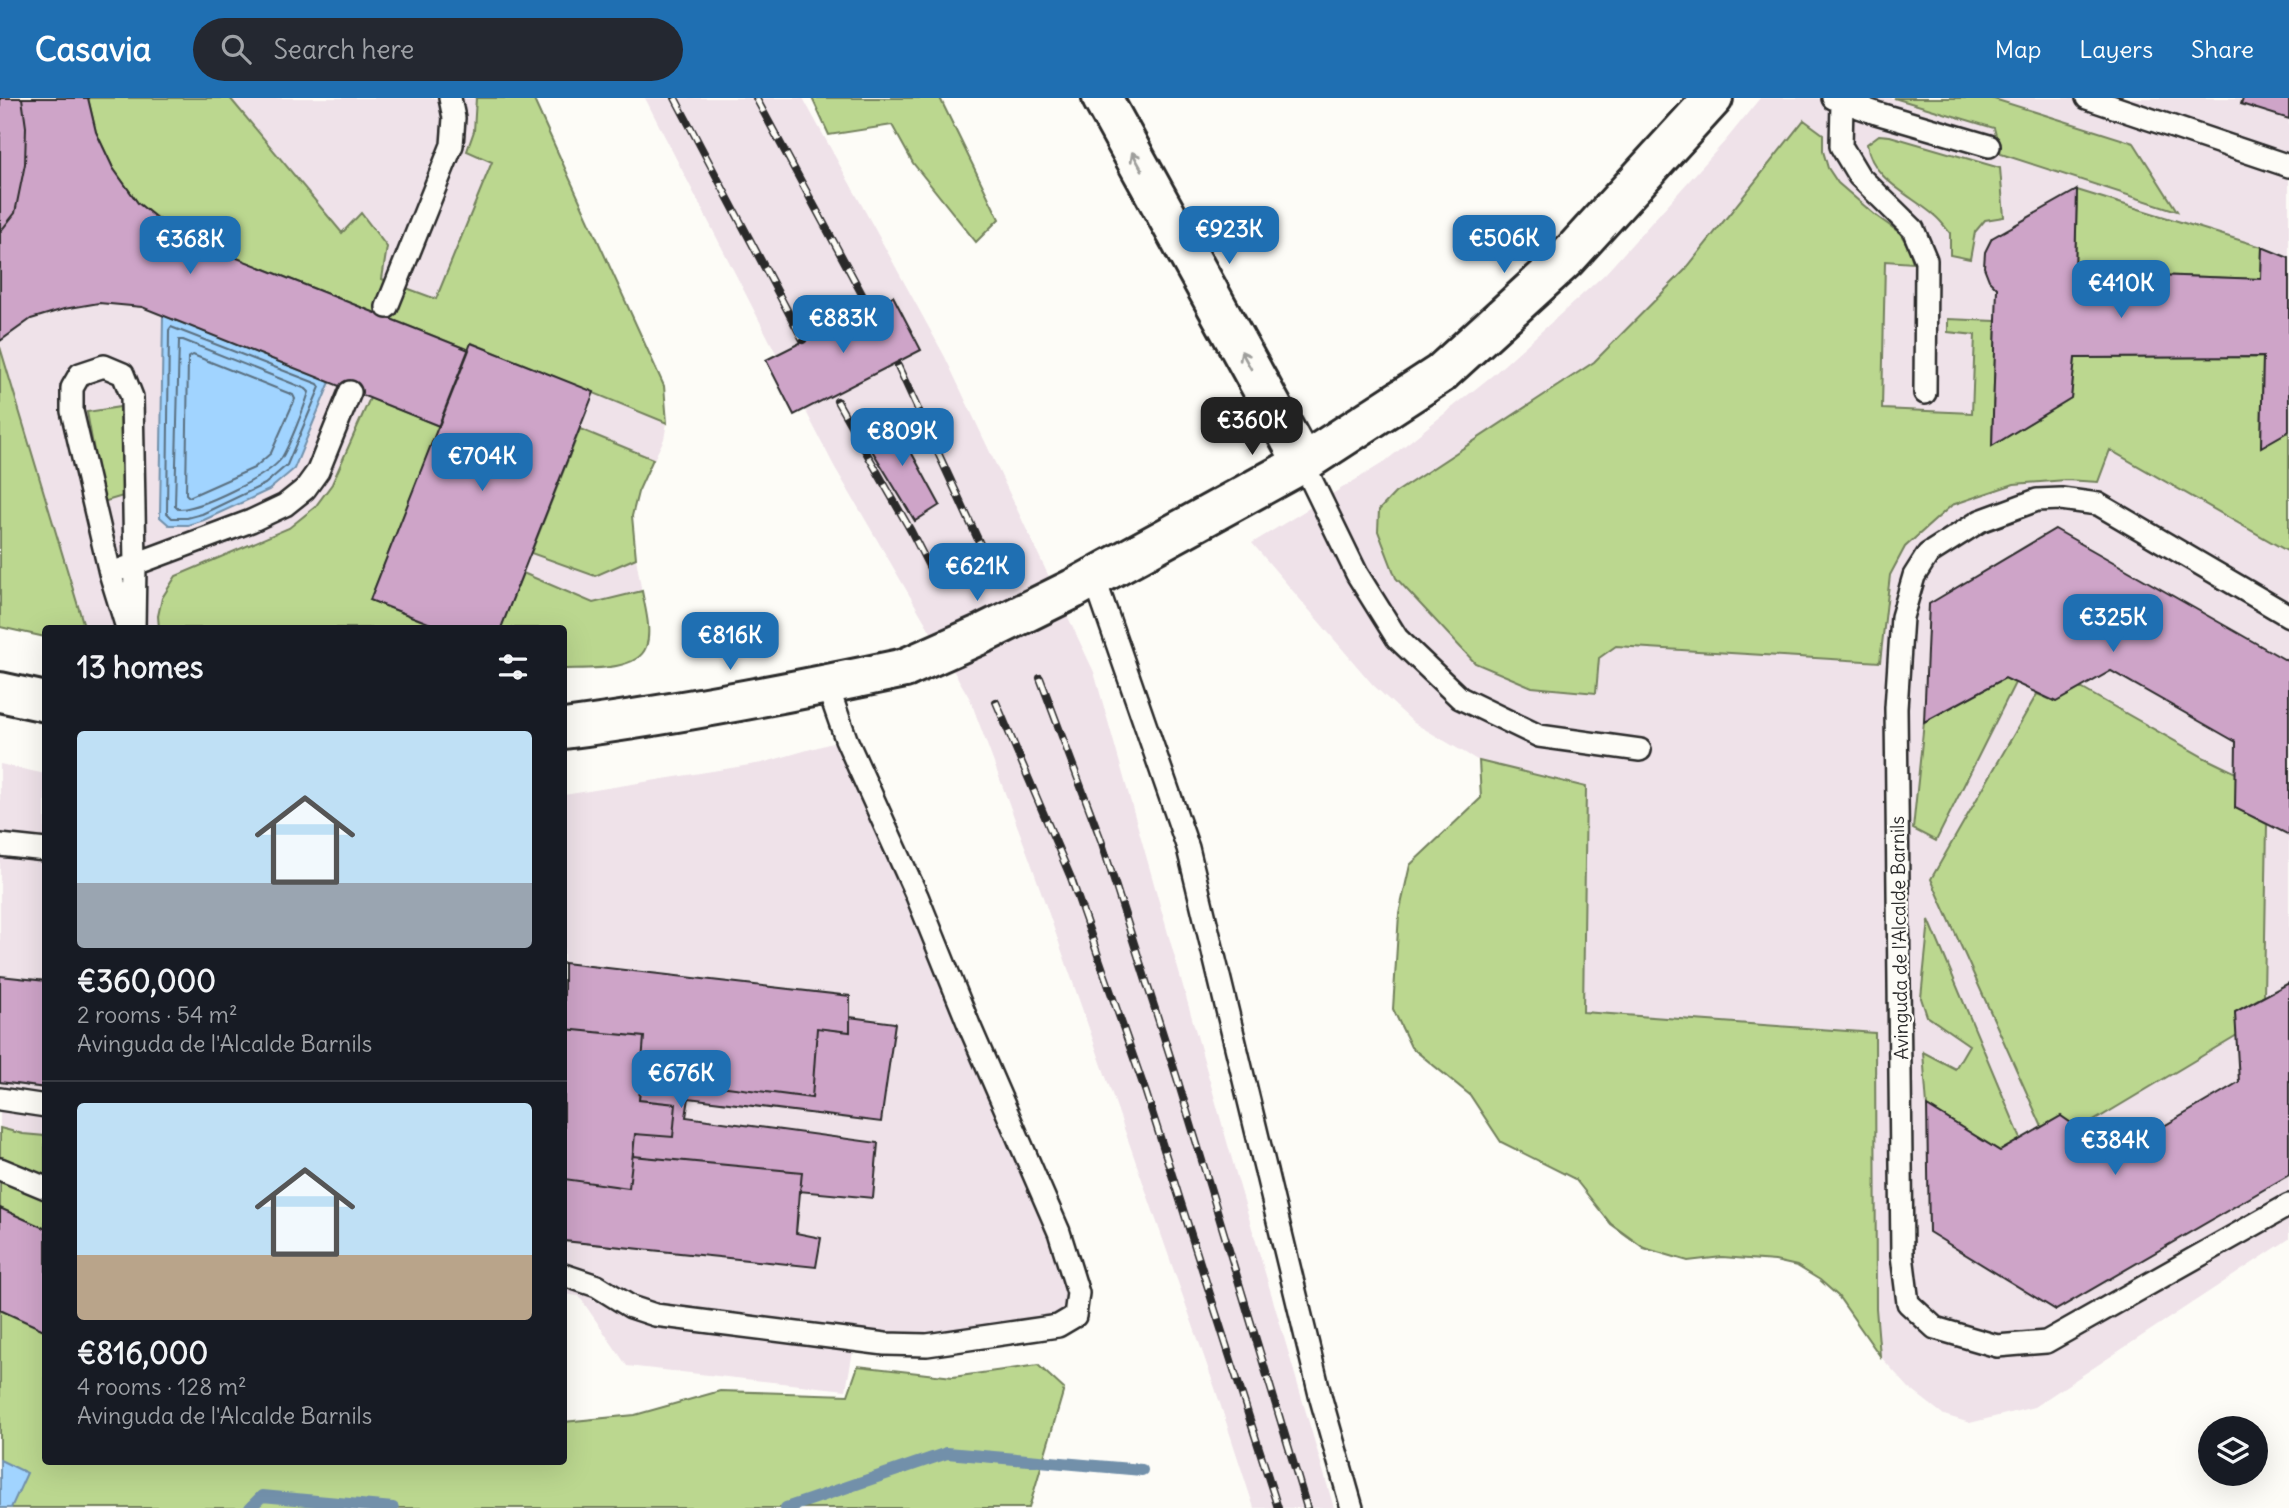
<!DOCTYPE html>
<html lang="en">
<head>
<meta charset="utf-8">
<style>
  body { margin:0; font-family:Delius,sans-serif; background:#242831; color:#f1f3f6; height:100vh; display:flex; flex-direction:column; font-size:26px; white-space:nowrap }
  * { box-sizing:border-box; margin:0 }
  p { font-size:23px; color:#9ea1a6 }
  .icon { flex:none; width:38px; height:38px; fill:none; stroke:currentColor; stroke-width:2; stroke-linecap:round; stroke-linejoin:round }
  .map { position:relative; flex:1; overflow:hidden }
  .sheet { position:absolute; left:42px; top:527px; width:525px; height:840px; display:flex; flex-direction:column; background:#171b24; border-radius:7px; box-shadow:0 7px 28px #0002 }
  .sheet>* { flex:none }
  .controls { position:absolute; left:2198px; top:1318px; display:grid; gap:14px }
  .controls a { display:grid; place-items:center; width:70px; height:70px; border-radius:50%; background:#171b24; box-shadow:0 7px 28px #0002; font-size:35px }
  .price { position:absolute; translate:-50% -60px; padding:0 16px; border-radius:14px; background:#1f6fb2; color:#fff; font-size:23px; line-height:46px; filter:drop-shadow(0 2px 4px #0008) }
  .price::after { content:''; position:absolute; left:50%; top:42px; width:21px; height:16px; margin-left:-10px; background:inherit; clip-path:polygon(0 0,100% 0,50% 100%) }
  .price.current { background:#222; color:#fff }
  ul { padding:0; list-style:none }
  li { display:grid; align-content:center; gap:14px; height:371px; padding:0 35px }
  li+li { border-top:2px solid #363941 }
  li span { display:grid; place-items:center; height:217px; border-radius:7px; color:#555 }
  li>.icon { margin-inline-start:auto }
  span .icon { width:126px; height:126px; fill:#fffc; stroke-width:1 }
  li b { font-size:30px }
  h2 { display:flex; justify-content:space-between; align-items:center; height:84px; padding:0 35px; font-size:30px }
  header { display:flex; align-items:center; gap:42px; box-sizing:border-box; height:98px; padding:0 35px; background:#1f6fb2; color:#fff }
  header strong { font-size:33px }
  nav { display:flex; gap:38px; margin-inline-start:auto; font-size:24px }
  .search { width:490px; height:63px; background:#242831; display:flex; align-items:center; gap:18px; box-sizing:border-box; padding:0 24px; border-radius:38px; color:#9ea1a6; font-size:26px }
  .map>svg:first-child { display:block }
  .built { fill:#efe2e9 }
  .green { fill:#bbd78f; stroke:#73815d; stroke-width:2 }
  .water { fill:#a1d4ff; stroke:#7290aa; stroke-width:2 }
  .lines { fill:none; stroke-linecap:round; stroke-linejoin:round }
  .shore { stroke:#5a6f80; stroke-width:2 }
  .stream { stroke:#7290aa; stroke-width:12 }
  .building { fill:#cea4c8; stroke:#2b2b2b; stroke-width:2 }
  .service-casing { stroke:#2b2b2b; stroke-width:26 }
  .minor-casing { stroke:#2b2b2b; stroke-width:44 }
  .tertiary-casing { stroke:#2b2b2b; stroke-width:44 }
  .service { stroke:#fdfcf7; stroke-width:21 }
  .minor { stroke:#fdfcf7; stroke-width:38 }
  .tertiary { stroke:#fdfcf7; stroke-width:38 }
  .rail-casing { stroke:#2b2b2b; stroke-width:8 }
  .rail { stroke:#fdfcf7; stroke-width:5; stroke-dasharray:16; stroke-linecap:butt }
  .tertiary-bridge-casing { stroke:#2b2b2b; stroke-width:44; stroke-linecap:butt }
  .tertiary-bridge { stroke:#fdfcf7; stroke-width:38 }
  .oneway { stroke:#9e9e9b }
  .labels { text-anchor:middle; stroke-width:5; stroke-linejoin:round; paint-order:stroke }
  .street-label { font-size:19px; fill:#2b2b2b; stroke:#fdfcf7 }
</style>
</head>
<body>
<header>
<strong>Casavia</strong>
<div class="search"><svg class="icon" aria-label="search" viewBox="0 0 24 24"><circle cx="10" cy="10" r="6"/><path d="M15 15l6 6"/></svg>Search here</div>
<nav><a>Map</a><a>Layers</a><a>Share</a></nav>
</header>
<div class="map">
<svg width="2289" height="1410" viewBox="0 0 2289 1410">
  <rect width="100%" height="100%" fill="#fdfcf7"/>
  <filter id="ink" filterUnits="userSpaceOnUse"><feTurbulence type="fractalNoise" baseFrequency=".0143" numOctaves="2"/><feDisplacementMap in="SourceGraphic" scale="14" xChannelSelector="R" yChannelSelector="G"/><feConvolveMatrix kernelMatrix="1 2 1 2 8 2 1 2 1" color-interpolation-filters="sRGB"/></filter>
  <g filter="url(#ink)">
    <path class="built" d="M0 0H533L664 288 667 325 664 341 638 394 632 418 636 460 647 524V548L639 560 616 568 564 571V530H101L84 528 83 530H46L45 539 0 529Z
      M645 0H803L945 259 1094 574 1237 1079 1334 1410H1254L1215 1290 1030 762 970 601 834 368Z
      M1760 0H2289V1141L2034 1309 1970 1325 1944 1317 1909 1290 1880 1258 1874 1201 1875 935 1583 914 1586 689 1479 663 1414 625 1373 587 1252 445 1383 365 1494 276 1605 176 1726 42Z
      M846 641 1078 1195 1058 1228 855 1242 846 1292 627 1268 579 1198 564 1196V697L762 665Z
      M0 666 45 676V1038L23 1036 0 1030Z"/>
    <path class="green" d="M88 0H230L342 135 361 115 387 149 382 181 436 201 492 64 467 53 474 33 476 0H533L664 288 667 325 472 245 469 252 204 147 169 130 138 105 113 70 96 34Z
      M812 0H940L999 121 976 144 913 65 892 27 829 37Z
      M1894 0H1991L2134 45 2177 113 2001 56 1994 30Z
      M1804 22 1823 36V53L1828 70 1838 85 1875 117 1900 135 1909 150 1913 165 1885 163 1882 311 1972 315 1975 237 1948 234V221L1996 223 1992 348 2071 300 2075 260 2263 259 2261 348 2289 333V454L2110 352 2098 384 2066 382 2014 386 1952 407 1905 449 1890 477 1880 564 1616 548 1599 560 1596 595 1532 589 1475 565 1396 480 1378 433 1379 412 1395 395 1594 264 1685 172Z
      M1879 37 1890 38 2000 70 2004 119 1985 122 1975 134 1970 161 1950 157V135C1945 129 1941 123 1935 118 1911 97 1871 81 1867 46Z
      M2077 92 2262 149 2261 181 2075 174Z
      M0 249 84 528 83 530H46L45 539 0 529Z
      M370 300 439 328 370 502 441 530H159L158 518 162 500 176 478 289 430 315 409 332 386Z
      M120 309 123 398 103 404 87 314Z
      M580 331 653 361 638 394 632 418 636 460 595 478 531 455Z
      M523 475 593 505 642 493C645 510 652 533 646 549 637 574 586 570 564 571V530H501Z
      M2005 580 2015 585 1936 743 1913 731 1924 624Z
      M2081 590 2205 660 2236 675V710L2267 726 2264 898 2235 914 2237 937 2080 1031 2042 1029 1931 781 2037 596 2056 604Z
      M1479 663 1586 689 1583 914 1875 935 1876 1210 1880 1258 1838 1198 1820 1182 1797 1168 1775 1163 1722 1159 1688 1163 1644 1150 1611 1126 1575 1081 1501 1044 1470 997 1411 949 1393 911 1399 816 1410 767 1481 700Z
      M1929 822 2021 1041 2000 1053 1927 1008 1923 954 1955 971 1969 947 1927 918 1921 900Z
      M0 1030 23 1036 45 1038 46 1363H564V1324L635 1317 720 1293 848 1297 858 1268 953 1279 1038 1267 1064 1291 1029 1410H0Z"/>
    <path class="water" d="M163 217 330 284 294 371 269 392 204 422 188 427H169L160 419Z
      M0 1362 27 1375 11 1410H0Z"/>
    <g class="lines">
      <path class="shore" d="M171 229 318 286 320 289 287 367 265 386 202 416 187 420H172L167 415 169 232Z
        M179 242H183L306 291 309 294C304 310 289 349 281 361 268 378 199 412 178 411L175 408Z
        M193 257 293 297 295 301 271 355 254 370 189 399 186 396 188 260Z"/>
      <path class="stream" d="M250 1410 262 1398 393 1410
        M786 1410 947 1355 1142 1372"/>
    </g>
    <path class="building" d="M0 0H22L26 29 25 66 15 115 0 134Z
      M22 0H88L96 34 113 70 138 105 169 130 204 147 469 252 439 328 142 209 99 205 64 211 31 221 0 243V134L15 115 25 66 26 29Z
      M2243 0H2289V21L2241 6Z
      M2077 92 2075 174 2261 181 2262 149 2289 160V333L2261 349 2263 259 2075 260 2071 300 1992 348 1997 190 1989 182 1984 169 1985 154 1992 140Z
      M893 198 921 252 794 317 766 262Z
      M471 245 594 294 501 530H441L370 502Z
      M892 319 940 407 915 423 862 336Z
      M2055 431 2289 564V737L2235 710 2236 644 2111 573 2056 604 2005 580 1924 624 1929 506Z
      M564 865 850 898V919L895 925 881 1024 689 1000 686 1019 878 1045 873 1100 799 1093 796 1135 821 1140 816 1169 564 1143Z
      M564 865 850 898V934L817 930 812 1000 642 978 639 1002 676 1006 673 1039 635 1036 633 1058 802 1074 796 1135 821 1140 816 1169 564 1143Z
      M0 878 46 883V990L0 984Z
      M2289 885V1077L2056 1212 1929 1134 1927 1008 2000 1053 2061 1018 2116 1056 2239 984 2235 914Z
      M564 931 644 939 639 1002 676 1006 673 1039 635 1036 629 1090 564 1081Z
      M0 1110 46 1131V1233L0 1212Z"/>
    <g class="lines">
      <defs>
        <path id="service" d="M1833 0 1876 15 1989 48
          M2087 0 2289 68
          M1842 5 1841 48 1859 78 1913 131 1926 162 1925 295
          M387 209 452 47 454 20 450 0
          M1303 365 1357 476 1397 540 1460 600 1539 638 1640 652
          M122 471 251 423 285 407 305 391 318 373 350 294
          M1094 479 1188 750 1321 1301 1352 1410
          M2289 518 2098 406 2061 401 2037 402 1980 423 1928 456 1914 478 1902 519 1896 610 1902 1157 1908 1205 1935 1230 1997 1248 2046 1244 2289 1107
          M127 530 110 475 72 313V290L80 276 104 268 123 276 132 299 135 467 134 530
          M0 747 46 752
          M0 1001 46 1008
          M0 1071 46 1090
          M564 1177 597 1188 631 1209 655 1217 885 1246 927 1247 1058 1228 1075 1218 1078 1195 1059 1134 969 927 917 798 846 641 827 587"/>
        <path id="minor" d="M1102 0 1303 365"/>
        <path id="tertiary" d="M1073 491 1303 365 1440 276 1567 160 1713 0
          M0 594 46 604
          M564 631C678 616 792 594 905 570"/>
      </defs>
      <use href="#service" class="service-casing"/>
      <use href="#minor" class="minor-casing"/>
      <use href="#tertiary" class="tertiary-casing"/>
      <use href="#service" class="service"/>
      <use href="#minor" class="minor"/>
      <use href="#tertiary" class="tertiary"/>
      <defs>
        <path id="rail" d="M675 0 803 242
          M756 0 870 211
          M898 268 987 461
          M837 303 911 433 937 484
          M1040 580 1101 742 1177 980 1307 1410
          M996 604 1071 780 1146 995 1278 1410"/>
      </defs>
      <use href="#rail" class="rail-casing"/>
      <use href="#rail" class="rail"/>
      <defs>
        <path id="tertiary-bridge" d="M905 570 984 535 1073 491"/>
      </defs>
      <use href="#tertiary-bridge" class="tertiary-bridge-casing"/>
      <use href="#tertiary-bridge" class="tertiary-bridge"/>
    </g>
    <defs><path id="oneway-shaft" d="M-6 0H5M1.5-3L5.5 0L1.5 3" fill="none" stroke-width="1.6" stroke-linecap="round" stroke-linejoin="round" transform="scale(1.75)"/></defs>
    <g class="oneway">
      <use href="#oneway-shaft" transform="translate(1137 63) rotate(-119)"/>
      <use href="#oneway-shaft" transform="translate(1246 262) rotate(-119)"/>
    </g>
  </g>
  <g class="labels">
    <g class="street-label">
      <text transform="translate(1899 840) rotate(-91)" y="7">Avinguda de l'Alcalde Barnils</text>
    </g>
  </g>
</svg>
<div class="controls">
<a><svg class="icon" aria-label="layers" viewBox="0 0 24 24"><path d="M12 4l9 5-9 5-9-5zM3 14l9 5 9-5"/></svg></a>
</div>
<b class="price" style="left:1229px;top:168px">€923K</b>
<b class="price" style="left:1504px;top:177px">€506K</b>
<b class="price" style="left:190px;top:178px">€368K</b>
<b class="price" style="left:2121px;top:222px">€410K</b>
<b class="price" style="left:843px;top:257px">€883K</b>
<b class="price current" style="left:1252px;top:359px">€360K</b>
<b class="price" style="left:902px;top:370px">€809K</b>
<b class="price" style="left:482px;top:395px">€704K</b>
<b class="price" style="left:977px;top:505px">€621K</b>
<b class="price" style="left:2113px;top:556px">€325K</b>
<b class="price" style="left:730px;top:574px">€816K</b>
<b class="price" style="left:681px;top:1012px">€676K</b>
<b class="price" style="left:2115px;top:1079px">€384K</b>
<section class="sheet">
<h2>13 homes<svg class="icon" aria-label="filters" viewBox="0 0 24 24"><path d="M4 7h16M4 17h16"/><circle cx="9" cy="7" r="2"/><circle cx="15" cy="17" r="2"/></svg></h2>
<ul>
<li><span style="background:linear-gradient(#bfe0f5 70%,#9aa5b1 0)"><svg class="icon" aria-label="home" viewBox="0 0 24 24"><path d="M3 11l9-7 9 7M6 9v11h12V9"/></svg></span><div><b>€360,000</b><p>2 rooms · 54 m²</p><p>Avinguda de l'Alcalde Barnils</p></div></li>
<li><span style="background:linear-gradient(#bfe0f5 70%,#b9a48a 0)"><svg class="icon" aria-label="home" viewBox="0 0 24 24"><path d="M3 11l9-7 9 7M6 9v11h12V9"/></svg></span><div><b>€816,000</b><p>4 rooms · 128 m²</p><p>Avinguda de l'Alcalde Barnils</p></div></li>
</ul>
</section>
</div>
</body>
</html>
